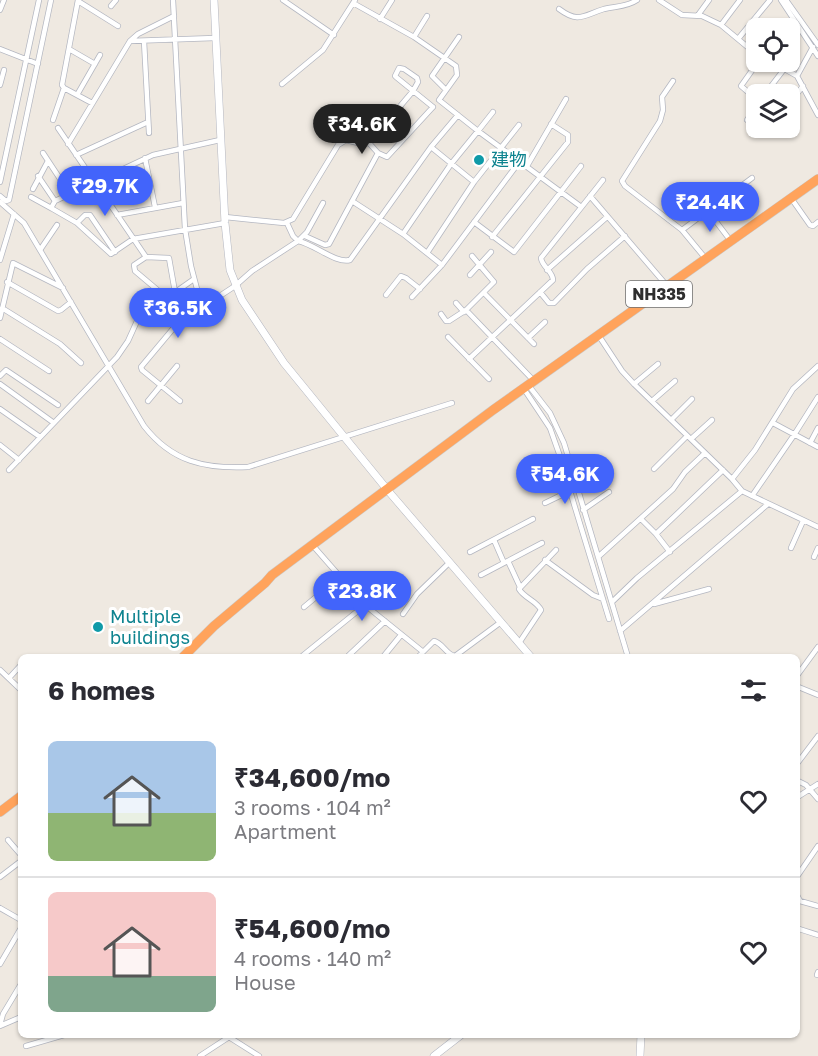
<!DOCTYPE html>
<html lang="en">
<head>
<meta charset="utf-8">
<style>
  body { margin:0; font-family:"Golos Text","Noto Sans SC",sans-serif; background:#f2f2f3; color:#2b2b33; height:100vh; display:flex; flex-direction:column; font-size:22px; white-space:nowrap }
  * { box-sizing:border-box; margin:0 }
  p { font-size:20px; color:#7c7c81 }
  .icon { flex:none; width:33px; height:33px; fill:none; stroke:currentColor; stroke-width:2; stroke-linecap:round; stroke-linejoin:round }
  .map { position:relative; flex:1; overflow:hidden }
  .panel { position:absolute; left:18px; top:654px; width:782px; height:384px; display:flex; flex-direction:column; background:#fff; border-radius:9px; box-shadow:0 2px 4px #0004 }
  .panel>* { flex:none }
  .controls { position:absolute; left:746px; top:18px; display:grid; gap:12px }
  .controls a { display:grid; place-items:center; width:54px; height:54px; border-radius:9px; background:#fff; box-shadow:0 2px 4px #0004; font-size:30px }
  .price { position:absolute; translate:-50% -51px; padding:0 14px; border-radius:21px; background:#4264fb; color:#fff; font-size:20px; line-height:39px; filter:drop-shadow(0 2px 3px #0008) }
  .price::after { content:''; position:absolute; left:50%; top:36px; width:18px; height:14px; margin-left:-9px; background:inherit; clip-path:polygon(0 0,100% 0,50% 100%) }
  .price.selected { background:#222; color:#fff }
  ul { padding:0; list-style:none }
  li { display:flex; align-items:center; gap:18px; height:150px; padding:0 30px }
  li+li { border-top:2px solid #e1e1e2 }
  li span { display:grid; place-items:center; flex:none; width:168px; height:120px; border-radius:9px; color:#555 }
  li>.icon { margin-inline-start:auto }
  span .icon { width:72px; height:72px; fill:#fffc; stroke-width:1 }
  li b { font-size:26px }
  h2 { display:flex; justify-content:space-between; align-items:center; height:72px; padding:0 30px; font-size:26px }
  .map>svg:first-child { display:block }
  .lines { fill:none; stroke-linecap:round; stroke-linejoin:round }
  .street-casing { stroke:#b4b7c1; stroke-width:6 }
  .secondary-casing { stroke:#b4b7c1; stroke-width:8 }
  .highway-casing { stroke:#c9c9c9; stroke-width:10 }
  .street { stroke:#fff; stroke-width:4.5 }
  .secondary { stroke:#fff; stroke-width:7 }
  .highway { stroke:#ffa35c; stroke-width:9 }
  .culture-dot { fill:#0f9aa8; stroke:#fff; stroke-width:2 }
  .labels { text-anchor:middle; stroke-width:6; stroke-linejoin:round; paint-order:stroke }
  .shield { fill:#fff; stroke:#6d6d6d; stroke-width:1.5 }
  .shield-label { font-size:16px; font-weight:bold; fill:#2e2e2e }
  .culture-label { font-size:18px; fill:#0d838f; stroke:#fff; text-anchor:start }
</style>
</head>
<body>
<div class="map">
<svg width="818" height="1056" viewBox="0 0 818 1056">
  <rect width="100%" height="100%" fill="#efe9e1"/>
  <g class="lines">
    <defs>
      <path id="street" d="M78 0 62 85 64 88 92 103
        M173 0 185 229 191 266 202 308
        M283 0 334 35
        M659 0 682 15 702 16 721 25 756 54
        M781 0 818 56
        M786 0 818 45
        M78 1 118 26
        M353 3 414 37 456 66 457 75 439 100 478 131 493 112
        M111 6 116 0
        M559 9C579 24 584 15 604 9 616 6 627 7 637 0
        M0 10 4 0
        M698 15 709 0
        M380 19 392 0
        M721 25 740 0
        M414 37 427 16
        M738 39 770 0
        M130 41 138 34 174 16
        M144 41 149 133
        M789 42 792 36
        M0 49 38 64
        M69 49 95 64
        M772 62 797 76 818 115
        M797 76 813 47
        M673 81 662 97 663 110 660 121 622 181 625 186 682 230 706 259
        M282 84 323 50 355 0
        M0 85 4 70
        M446 90 432 76 459 37
        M765 94 785 68
        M77 95 100 55
        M756 99 741 86 758 62
        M789 104 803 86
        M756 106 747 120 764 134
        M53 120 64 88
        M58 128 146 257 134 265 135 271 167 298 194 279
        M369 143 378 153 387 157 433 107
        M68 144 130 41 215 38
        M431 147 458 115
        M43 153 70 194
        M76 155 148 122
        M145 158 155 207
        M527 166 566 99
        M38 176 55 201
        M0 182 39 0
        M33 189 48 161
        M0 196 6 201 9 200 51 0
        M590 196 668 287
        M31 197 51 208 55 201 153 155 220 140
        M791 198 810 225 813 226 818 222
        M352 201 403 234 442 265
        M0 202 24 223 144 426C172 462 205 469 248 467L452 403
        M51 208 77 223 111 254 133 239 225 223
        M708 211 730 240
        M117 215 183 203
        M225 217 284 223 293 219 338 145 346 140 362 144 369 143 413 91 418 82 417 78 404 69 399 68 395 76 396 77 433 107
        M474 222 514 252 581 166
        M77 223 85 215H90L115 252
        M287 223 293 236 298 241 307 232 323 203
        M682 230 752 178
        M403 234 451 164 478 131 580 206
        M305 236 325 245 329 244 378 153
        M492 237 568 142V135L551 124
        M40 250 57 225
        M427 253 474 182 519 125
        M146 257 169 258 175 292
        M0 260 14 214
        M547 270 607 217
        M470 275 491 252
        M7 282 58 311 61 310 71 302
        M540 292 549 303H554L587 269 625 236
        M484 293 534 344
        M386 295 401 276 406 278 420 289
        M412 297 442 265 520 161
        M456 303 464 312
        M2 308 60 344 81 363
        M466 310 535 382
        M441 314 446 321H449L466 310 494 282 472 256
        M0 318 13 263 63 288
        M599 336 622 371 634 384 732 479 742 491 818 527
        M448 337 489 379
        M528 338 545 322
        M0 339 49 371
        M469 359 553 280C553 271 542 267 541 258L603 180
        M0 376 6 370 58 405
        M0 384 54 423
        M634 384 658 364
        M529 386 550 413 564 443 628 657
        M524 389 550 428 568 479H574
        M148 401 177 366
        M180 401 142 370 141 367 177 324 235 286 252 271 298 241C314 244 336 264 350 260L431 147 474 182
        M652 401 675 381
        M0 409 40 437
        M671 420 692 399
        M773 423 818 447
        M691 439 712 420
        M810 443 818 428
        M0 445 19 460
        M654 469 687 436
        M9 470 117 357 128 341 147 299
        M732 479 755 450 793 389 818 366
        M570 491 609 619
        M752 496 794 435 818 397
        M545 503 572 490
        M583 510 609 492
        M641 519 656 534 670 552
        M656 534 723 470
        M494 540 504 563
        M315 548 365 605
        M791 548 803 521
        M470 552 533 519
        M598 557 673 489 685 472 705 453
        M814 557 818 548
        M545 560 593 595 603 599
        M508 561 520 587
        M481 575 542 543
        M612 602 637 578 742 491
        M654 604 709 589
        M304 607 340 577
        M403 614 417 594 450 562
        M620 631 768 504
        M519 643 541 610C537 601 524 598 519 589L556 550
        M301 657 365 605 422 651
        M347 657 385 621
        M383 657 401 635
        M418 657 434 641C443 643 446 655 455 656L501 622
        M0 670 21 690
        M796 677 818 647
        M9 678 21 665
        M796 686 818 695
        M796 765 818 736
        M796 780 806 785 818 799
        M796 798 818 784
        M8 840 21 855
        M0 877 21 861
        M796 878 818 846
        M796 893 800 901 818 906
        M0 908 21 920
        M796 928 818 935
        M0 964 21 928
        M817 975 818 972
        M0 1025 3 1014 21 984
        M0 1026 21 1017
        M26 1046 64 1035
        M200 1056 229 1037 259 1056"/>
      <path id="secondary" d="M214 0 225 223 230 270 242 300 284 363 390 493 531 657
        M434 1056 461 1035
        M640 1056 641 1035"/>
      <path id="highway" d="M183 657 214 626 265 583 272 575 493 410 818 179
        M0 812 21 796"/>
    </defs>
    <use href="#street" class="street-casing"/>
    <use href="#secondary" class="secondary-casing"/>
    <use href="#highway" class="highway-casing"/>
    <use href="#street" class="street"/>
    <use href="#secondary" class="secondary"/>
    <use href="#highway" class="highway"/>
  </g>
  <g class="culture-dot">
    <circle cx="479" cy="160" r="6"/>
    <circle cx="98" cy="627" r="6"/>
  </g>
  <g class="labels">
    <rect class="shield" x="626" y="281" width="66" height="26" rx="4.5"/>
    <g class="shield-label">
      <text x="659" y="300">NH335</text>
    </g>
    <g class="culture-label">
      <text x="491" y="166">建物</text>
      <text x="110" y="623">Multiple<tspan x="110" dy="21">buildings</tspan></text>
    </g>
  </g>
</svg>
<div class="controls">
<a><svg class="icon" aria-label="locate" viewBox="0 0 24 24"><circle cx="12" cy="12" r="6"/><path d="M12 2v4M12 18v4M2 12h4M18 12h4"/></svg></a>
<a><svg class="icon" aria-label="layers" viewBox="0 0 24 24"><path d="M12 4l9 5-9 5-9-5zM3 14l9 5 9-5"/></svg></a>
</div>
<b class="price selected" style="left:362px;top:155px">₹34.6K</b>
<b class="price" style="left:105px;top:217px">₹29.7K</b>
<b class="price" style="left:710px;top:233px">₹24.4K</b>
<b class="price" style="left:178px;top:339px">₹36.5K</b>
<b class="price" style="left:565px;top:505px">₹54.6K</b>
<b class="price" style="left:362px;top:622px">₹23.8K</b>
<section class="panel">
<h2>6 homes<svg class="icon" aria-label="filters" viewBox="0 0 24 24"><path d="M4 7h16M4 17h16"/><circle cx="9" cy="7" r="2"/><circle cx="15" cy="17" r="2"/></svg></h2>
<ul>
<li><span style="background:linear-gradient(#a9c7e8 60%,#8fb573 0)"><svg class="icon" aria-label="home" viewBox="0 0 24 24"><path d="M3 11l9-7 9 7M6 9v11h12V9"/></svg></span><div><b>₹34,600/mo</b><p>3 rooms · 104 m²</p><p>Apartment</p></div><svg class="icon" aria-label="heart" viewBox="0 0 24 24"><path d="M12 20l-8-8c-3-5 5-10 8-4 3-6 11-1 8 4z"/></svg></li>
<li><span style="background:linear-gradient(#f6c9c9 70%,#7fa58c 0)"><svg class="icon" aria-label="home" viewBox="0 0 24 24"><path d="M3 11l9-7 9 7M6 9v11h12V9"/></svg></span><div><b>₹54,600/mo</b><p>4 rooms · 140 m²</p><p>House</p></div><svg class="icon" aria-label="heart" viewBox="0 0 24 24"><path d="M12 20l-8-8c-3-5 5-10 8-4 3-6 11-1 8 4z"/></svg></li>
</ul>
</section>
</div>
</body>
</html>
